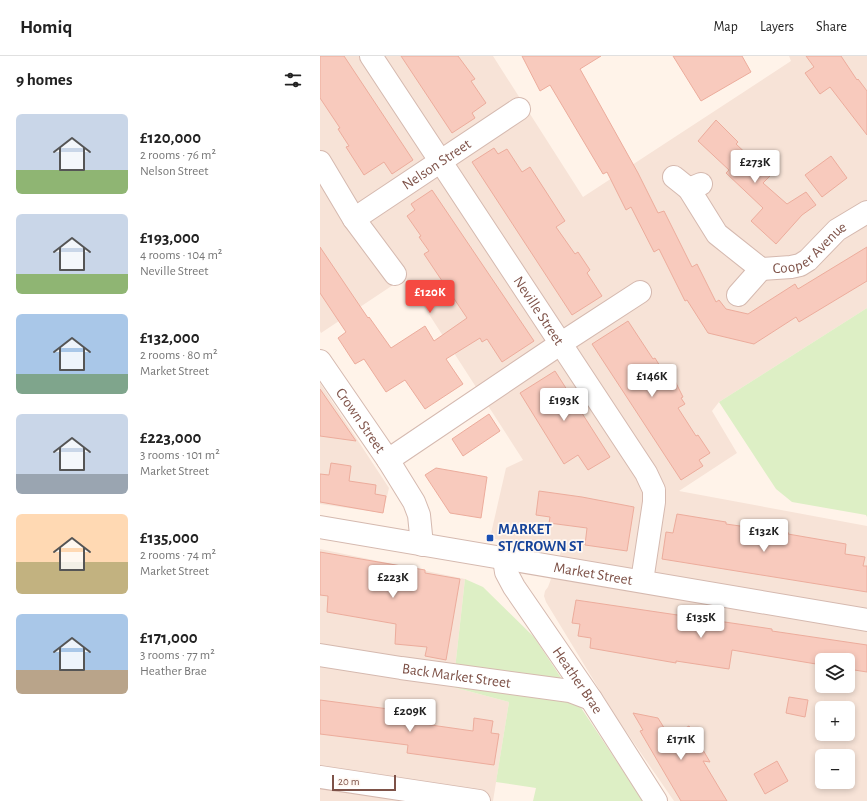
<!DOCTYPE html>
<html lang="en">
<head>
<meta charset="utf-8">
<style>
  body { margin:0; font-family:"Alegreya Sans",sans-serif; background:#f2f2f2; color:#222; height:100vh; display:flex; flex-direction:column; font-size:15px; white-space:nowrap }
  * { box-sizing:border-box; margin:0 }
  p { font-size:13px; color:#767676 }
  .icon { flex:none; width:22px; height:22px; fill:none; stroke:currentColor; stroke-width:2; stroke-linecap:round; stroke-linejoin:round }
  .map { position:relative; flex:1; overflow:hidden }
  .panel { display:flex; flex-direction:column; background:#fff; width:320px }
  .panel>* { flex:none }
  .buttons { position:absolute; left:495px; top:597px; display:grid; gap:8px }
  .buttons a { display:grid; place-items:center; width:40px; height:40px; border-radius:6px; background:#fff; box-shadow:0 2px 6px #0003; font-size:20px }
  .scale { position:absolute; left:12px; bottom:10px; width:64px; box-sizing:border-box; padding-left:4px; border:2px solid #7e5248; border-top:0; font-size:11px; line-height:14px; white-space:nowrap; color:#7e5248; -webkit-text-stroke:3px #fff8f2; paint-order:stroke }
  .price { position:absolute; translate:-50% -34px; padding:0 9px; border-radius:4px; background:#fff; color:#222; font-size:13px; line-height:26px; filter:drop-shadow(0 1px 2px #0008) }
  .price::after { content:''; position:absolute; left:50%; top:24px; width:12px; height:9px; margin-left:-6px; background:inherit; clip-path:polygon(0 0,100% 0,50% 100%) }
  .price.current { background:#f54a42; color:#fff }
  ul { padding:0; list-style:none }
  li { display:flex; align-items:center; gap:12px; height:100px; padding:0 16px }
  li span { display:grid; place-items:center; flex:none; width:112px; height:80px; border-radius:6px; color:#555 }
  li>.icon { margin-inline-start:auto }
  span .icon { width:48px; height:48px; fill:#fffc; stroke-width:1 }
  li b { font-size:17px }
  h2 { display:flex; justify-content:space-between; align-items:center; height:48px; padding:0 16px; font-size:17px }
  header { display:flex; align-items:center; gap:24px; box-sizing:border-box; height:56px; padding:0 20px; background:#fff; border-bottom:1px solid #e0e0e0 }
  header strong { font-size:19px }
  nav { display:flex; gap:22px; margin-inline-start:auto; font-size:14px }
  main { display:flex; flex:1; min-height:0 }
  .map>svg:first-child { display:block }
  .residential { fill:#f7e3d7; fill-rule:evenodd }
  .green { fill:#ddefc5 }
  .building { fill:#f8cabd; stroke:#ecac9c }
  .lines { fill:none; stroke-linecap:round; stroke-linejoin:round }
  .minor-casing { stroke:#d5b9af; stroke-width:24 }
  .minor { stroke:#fff; stroke-width:22 }
  .transit-dot { fill:#1a4fb4; stroke:#fff8f2; stroke-width:1.5 }
  .labels { text-anchor:middle; stroke-width:3.5; stroke-linejoin:round; paint-order:stroke }
  .street-label { font-size:15px; fill:#7e5248; stroke:#fff8f2 }
  .transit-label { font-size:15px; font-weight:bold; fill:#164399; stroke:#fff8f2; text-anchor:start }
</style>
</head>
<body>
<header>
<strong>Homiq</strong>
<nav><a>Map</a><a>Layers</a><a>Share</a></nav>
</header>
<main>
<section class="panel">
<h2>9 homes<svg class="icon" aria-label="filters" viewBox="0 0 24 24"><path d="M4 7h16M4 17h16"/><circle cx="9" cy="7" r="2"/><circle cx="15" cy="17" r="2"/></svg></h2>
<ul>
<li><span style="background:linear-gradient(#c9d6e8 70%,#8fb573 0)"><svg class="icon" aria-label="home" viewBox="0 0 24 24"><path d="M3 11l9-7 9 7M6 9v11h12V9"/></svg></span><div><b>£120,000</b><p>2 rooms · 76 m²</p><p>Nelson Street</p></div></li>
<li><span style="background:linear-gradient(#c9d6e8 75%,#8fb573 0)"><svg class="icon" aria-label="home" viewBox="0 0 24 24"><path d="M3 11l9-7 9 7M6 9v11h12V9"/></svg></span><div><b>£193,000</b><p>4 rooms · 104 m²</p><p>Neville Street</p></div></li>
<li><span style="background:linear-gradient(#a9c7e8 75%,#7fa58c 0)"><svg class="icon" aria-label="home" viewBox="0 0 24 24"><path d="M3 11l9-7 9 7M6 9v11h12V9"/></svg></span><div><b>£132,000</b><p>2 rooms · 80 m²</p><p>Market Street</p></div></li>
<li><span style="background:linear-gradient(#c9d6e8 75%,#9aa5b1 0)"><svg class="icon" aria-label="home" viewBox="0 0 24 24"><path d="M3 11l9-7 9 7M6 9v11h12V9"/></svg></span><div><b>£223,000</b><p>3 rooms · 101 m²</p><p>Market Street</p></div></li>
<li><span style="background:linear-gradient(#ffd9b3 60%,#c2b280 0)"><svg class="icon" aria-label="home" viewBox="0 0 24 24"><path d="M3 11l9-7 9 7M6 9v11h12V9"/></svg></span><div><b>£135,000</b><p>2 rooms · 74 m²</p><p>Market Street</p></div></li>
<li><span style="background:linear-gradient(#a9c7e8 70%,#b9a48a 0)"><svg class="icon" aria-label="home" viewBox="0 0 24 24"><path d="M3 11l9-7 9 7M6 9v11h12V9"/></svg></span><div><b>£171,000</b><p>3 rooms · 77 m²</p><p>Heather Brae</p></div></li>
</ul>
</section>
<div class="map">
<svg width="547" height="745" viewBox="0 0 547 745">
  <rect width="100%" height="100%" fill="#fff3e9"/>
  <path class="residential" d="M0 0H173L263 141 471 5 469 0H547V252L399 346 392 355 417 397 359 435 547 470V745H354L296 661 226 546 224 540 225 535 228 531 241 496 170 482 186 412 203 404 85 221 1 277 0 275ZM502 604H528V630H502ZM502 652H528V678H502ZM502 700H528V726H502Z
    M0 327 69 432 63 457 0 448Z
    M0 493 145 523 133 631 189 646 173 745H0Z"/>
  <path class="green" d="M547 252V461L546 459 472 446 456 433 399 346Z
    M145 523 163 531 214 581 323 745H213L216 732 176 726 189 646 133 631Z"/>
  <path class="building" d="M0 0H24L93 104 72 118 64 106 44 119 26 91 29 90 18 73 20 72 0 42Z
    M81 0H138L155 23 151 25 166 47 152 57 155 62 132 77Z
    M202 0H281L260 13 318 117 338 157 344 155 372 211 377 208 396 246 399 244 406 253 428 258 475 228 478 233 547 191V225L479 266 476 261 434 288 388 277 367 244 365 245 339 193 334 196 311 151 306 154 287 116 283 118 230 29 220 35Z
    M353 0H422L431 16 381 45Z
    M486 0H521L537 24 538 23 547 35V79L510 31 500 38 485 17 494 11Z
    M396 64 418 86 416 88 450 120 443 127 467 148 486 136 496 149 482 159 456 188 431 165 443 152 406 117 409 114 378 85Z
    M174 92 178 98 187 93 202 116 210 111 245 165 236 171 255 198 258 196 270 214 267 217 282 240 252 259 152 106Z
    M511 100 527 122 502 141 485 119Z
    M112 134 214 285 182 306 167 283 162 286 160 282 126 303 143 328 105 353 85 324 66 336 44 303 35 308 18 282 26 276 0 237V191L48 262 49 261 71 292 105 270 114 285 147 262 104 198 109 195 99 181 101 180 87 160 95 154 91 148Z
    M308 265 333 303 335 302 346 320 351 317 363 341 361 342 365 348 358 352 376 380 378 379 390 397 379 404 383 410 361 424 272 288Z
    M235 315 290 401 268 414 258 399 244 408 200 337Z
    M0 333 36 385 0 380Z
    M169 358 180 375 143 400 132 383Z
    M11 407 31 410 29 425 56 429 55 438 66 440 63 457 0 446V418L9 419Z
    M116 412 167 421 161 462 130 457 105 419Z
    M219 435 262 441 314 451 307 495 265 489 267 472 229 467 230 461 216 459Z
    M357 458 406 466V468L469 477 468 478 526 488 525 498 545 501 543 510H547V536L342 503 346 476 353 477Z
    M0 496 105 514V517L140 523 126 604 105 600 107 591 75 588 76 568 7 556 8 540 0 539Z
    M256 544 452 573V575L547 589V616L528 613V604H502V609L412 594 409 613 356 605V607L270 592 271 582 258 580 260 568 252 567Z
    M469 641 488 644 485 661 466 657Z
    M0 644 84 655 83 665 153 675 154 662 173 665 171 677 179 678 174 709 87 697 88 689 0 678Z
    M313 657 338 662 346 675 350 673 353 679 369 670 390 706 383 705 407 745H361L320 675 323 674Z
    M457 705 468 725 445 738 434 718Z"/>
  <g class="lines">
    <defs>
      <g id="minor">
        <path id="s1" d="M51 0 326 417 334 434V446L322 525"/>
        <path d="M0 106 34 163 75 218"/>
        <path d="M354 121 369 133"/>
        <path id="s2" d="M381 128 369 133 397 178 441 213 471 211 480 209 488 204 517 174 547 156"/>
        <path id="s3" d="M34 163 199 53"/>
        <path d="M418 239 441 213"/>
        <path id="s4" d="M0 305 68 404 94 446 99 459 102 489"/>
        <path d="M68 404 240 288 320 236"/>
        <path id="s5" d="M0 471 547 564"/>
        <path id="s6" d="M184 503 186 516 194 531 271 643 336 745"/>
        <path id="s7" d="M0 599 81 612 250 635 271 643"/>
        <path d="M0 721 159 745"/>
      </g>
    </defs>
    <use href="#minor" class="minor-casing"/>
    <use href="#minor" class="minor"/>
  </g>
  <rect class="transit-dot" x="166" y="478" width="8" height="8" rx="2"/>
  <g class="labels">
    <g class="street-label">
      <text dy="5" stroke="none"><textPath href="#s3" startOffset="99">Nelson Street</textPath></text>
      <text dy="5" stroke="none"><textPath href="#s2" startOffset="178">Cooper Avenue</textPath></text>
      <text dy="5" stroke="none"><textPath href="#s1" startOffset="305">Neville Street</textPath></text>
      <text dy="5" stroke="none"><textPath href="#s4" startOffset="72">Crown Street</textPath></text>
      <text dy="5" stroke="none"><textPath href="#s5" startOffset="277">Market Street</textPath></text>
      <text dy="5" stroke="none"><textPath href="#s7" startOffset="138">Back Market Street</textPath></text>
      <text dy="5" stroke="none"><textPath href="#s6" startOffset="143">Heather Brae</textPath></text>
    </g>
    <g class="transit-label">
      <text x="178" y="478">MARKET<tspan x="178" dy="17">ST/CROWN ST</tspan></text>
    </g>
  </g>
</svg>
<div class="buttons">
<a><svg class="icon" aria-label="layers" viewBox="0 0 24 24"><path d="M12 4l9 5-9 5-9-5zM3 14l9 5 9-5"/></svg></a>
<a>+</a>
<a>−</a>
</div>
<div class="scale">20 m</div>
<b class="price" style="left:435px;top:128px">£273K</b>
<b class="price current" style="left:110px;top:258px">£120K</b>
<b class="price" style="left:332px;top:342px">£146K</b>
<b class="price" style="left:244px;top:366px">£193K</b>
<b class="price" style="left:444px;top:497px">£132K</b>
<b class="price" style="left:73px;top:543px">£223K</b>
<b class="price" style="left:381px;top:583px">£135K</b>
<b class="price" style="left:90px;top:677px">£209K</b>
<b class="price" style="left:361px;top:705px">£171K</b>
</div>
</main>
</body>
</html>
